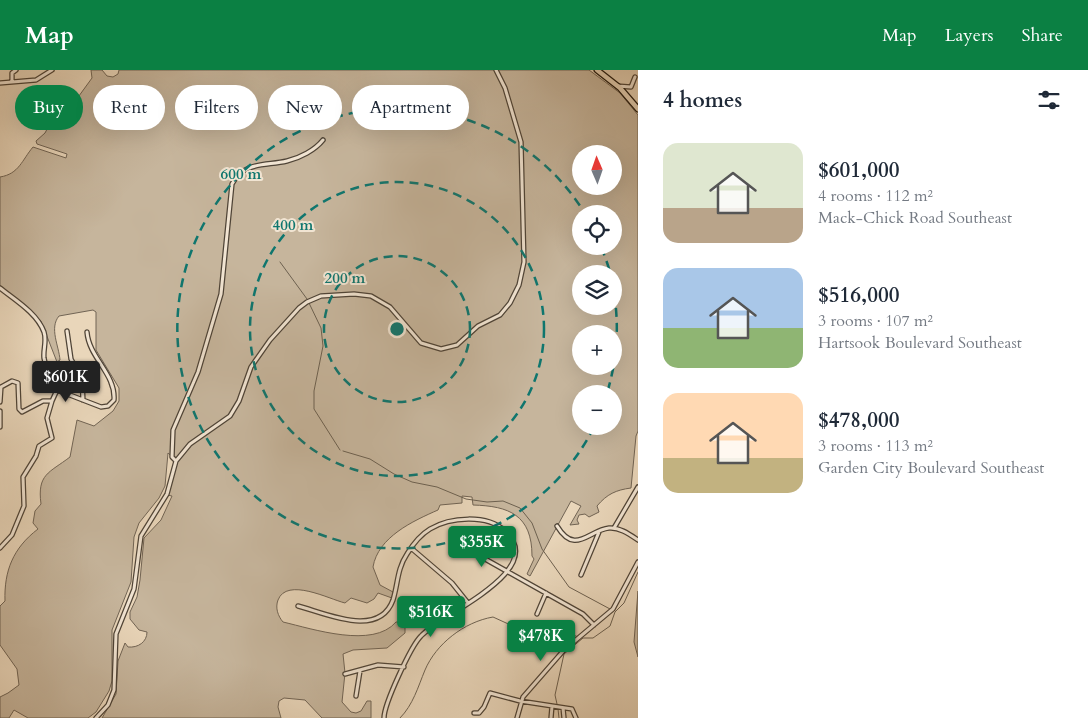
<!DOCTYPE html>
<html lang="en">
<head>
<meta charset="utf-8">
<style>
  body { margin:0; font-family:Cardo,serif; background:#f2f2f3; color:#1f2937; height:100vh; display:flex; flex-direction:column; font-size:19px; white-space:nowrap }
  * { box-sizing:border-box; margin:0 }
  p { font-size:16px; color:#747a83 }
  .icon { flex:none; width:28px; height:28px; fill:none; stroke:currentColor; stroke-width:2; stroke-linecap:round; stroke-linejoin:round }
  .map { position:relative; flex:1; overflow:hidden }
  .details { display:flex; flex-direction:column; background:#fff; width:450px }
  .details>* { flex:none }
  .hud { position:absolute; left:15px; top:15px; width:475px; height:45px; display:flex; gap:10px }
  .needle { width:32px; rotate:358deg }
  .controls { position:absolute; left:572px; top:75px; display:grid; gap:10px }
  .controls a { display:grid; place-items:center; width:50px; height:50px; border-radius:50%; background:#fff; box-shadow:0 5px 20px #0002; font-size:25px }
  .price { position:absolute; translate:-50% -42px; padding:0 11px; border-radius:5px; background:#0b8043; color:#fff; font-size:16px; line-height:32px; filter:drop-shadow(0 1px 2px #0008) }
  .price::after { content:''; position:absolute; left:50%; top:30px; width:15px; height:11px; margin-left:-8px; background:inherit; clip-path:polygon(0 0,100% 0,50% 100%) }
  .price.on { background:#222; color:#fff }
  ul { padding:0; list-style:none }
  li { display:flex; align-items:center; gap:15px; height:125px; padding:0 25px }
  li span { display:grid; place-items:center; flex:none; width:140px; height:100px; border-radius:15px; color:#555 }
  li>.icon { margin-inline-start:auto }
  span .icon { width:60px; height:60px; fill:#fffc; stroke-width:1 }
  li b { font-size:21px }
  h2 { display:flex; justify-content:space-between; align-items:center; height:60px; padding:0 25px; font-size:21px }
  .tag { padding:0 18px; border-radius:22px; background:#fff; box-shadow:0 5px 20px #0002; font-size:18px; line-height:45px }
  .tag.on { background:#0b8043; color:#fff }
  header { display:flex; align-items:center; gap:30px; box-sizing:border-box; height:70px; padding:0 25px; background:#0b8043; color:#fff }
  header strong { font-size:24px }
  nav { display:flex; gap:28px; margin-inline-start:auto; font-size:18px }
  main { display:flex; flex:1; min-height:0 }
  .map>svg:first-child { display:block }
  .green { fill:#c6b59c; stroke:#716454; fill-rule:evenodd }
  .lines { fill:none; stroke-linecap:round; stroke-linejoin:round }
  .stream { stroke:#6d6150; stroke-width:1 }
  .minor-casing { stroke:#4f4437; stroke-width:5.5 }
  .major-casing { stroke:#1c140b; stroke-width:7 }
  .minor { stroke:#f1e4d2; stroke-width:3 }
  .major { stroke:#e9d6ba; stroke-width:4.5 }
  .ring { fill:none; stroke:#0f766e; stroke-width:2.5; stroke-dasharray:9 6 }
  .centre { fill:#0f766e; stroke:#f1e4d2; stroke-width:2.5 }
  .ring-label { font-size:15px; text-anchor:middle; font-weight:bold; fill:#0f766e; stroke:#f1e4d2; stroke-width:4; stroke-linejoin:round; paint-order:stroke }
</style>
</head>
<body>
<header>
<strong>Map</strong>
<nav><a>Map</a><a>Layers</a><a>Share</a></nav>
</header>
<main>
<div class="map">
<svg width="638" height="648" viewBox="0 0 638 648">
  <rect width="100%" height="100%" fill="#e9d6ba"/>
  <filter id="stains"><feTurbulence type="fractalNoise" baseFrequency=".004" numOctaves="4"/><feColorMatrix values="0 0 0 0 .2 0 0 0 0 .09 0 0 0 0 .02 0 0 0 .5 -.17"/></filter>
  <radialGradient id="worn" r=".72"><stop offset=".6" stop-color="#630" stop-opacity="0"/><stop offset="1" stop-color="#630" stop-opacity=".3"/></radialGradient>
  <path class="green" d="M91 0H102L107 6 113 7 118 4 119 0H589L620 23 638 45V361L636 366 631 418C616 420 607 424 597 436L599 442 589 447 585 444 579 445 577 450 579 454 570 455 581 436 571 431 530 506 527 504 534 489 532 486C532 445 509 436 473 435L472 427 462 426V433L440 435 438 440C413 451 378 467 373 497L380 515 393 522 392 528 378 523 374 529 367 533 351 528 345 533C329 529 287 507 278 530 275 538 278 546 283 552 313 559 373 579 396 552H402L405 555V563L387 578 353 580 343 584 345 603 342 632 351 642 356 643 361 641 367 631H371V648H322L305 630 284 628 279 631 278 637 281 648H102L116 624 118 591 125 573 128 577C138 578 147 572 147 562L139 560 130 549V542L137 527 140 510 144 468 161 450 172 426 167 425 177 391 168 383 165 416 159 428 139 453 134 467 131 512 112 560V611L109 621 96 642 88 648H28L14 640 9 648H0V627L8 623 19 615 17 599 0 575V536L5 531C4 501 13 478 38 459L33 453 35 441 41 434C37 404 49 403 70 387L77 350 94 356 113 341 119 331V318L96 280V242L93 240 59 246C49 258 59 276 60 290L57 292 41 251 25 235 0 216V107C19 104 22 90 33 77L66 88 67 84 37 74 36 71 45 63 53 48 60 52 92 8ZM581 84H614V116H581ZM581 144H614V176H581ZM581 204H614V236H581ZM581 264H614V296H581ZM581 324H614V356H581Z
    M638 521V587L634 572Z"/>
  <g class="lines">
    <path class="stream" d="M280 192 307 229
      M309 233 321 258 323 276 314 321V339L340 380
      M343 381 370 389 394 404 412 412 437 417 466 429 487 432 503 431 520 438 532 453 542 479 569 517 610 539
      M557 634 555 625 564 584 583 568H593L610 556 615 542 624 533 638 502
      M558 639 559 648
      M400 648C413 635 418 617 425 600 436 574 464 552 493 547L539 568 552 562 576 566"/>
    <defs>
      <path id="minor" d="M12 11V3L16 0
        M0 13 36 10 52 0
        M617 16 631 17 635 7
        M0 218C15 230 37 243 44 262 47 271 43 279 44 288 46 300 51 310 57 320
        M67 261 71 289 82 309 83 330
        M1 317 12 311 18 313 19 339 22 342 43 331H52
        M57 320 101 337 108 336 114 330C116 304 89 288 87 262
        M0 332 1 317
        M0 341V357
        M176 391 172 387 173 360 198 302 221 224 232 114C244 91 266 96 287 91 300 88 315 80 323 70
        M557 456C575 486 589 460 609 458 619 457 629 464 638 470
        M614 458 638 417
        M0 478 12 465 24 436 23 407 36 386 39 376 52 368 47 348 52 331 57 320
        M411 478 452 513 468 533
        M459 484 478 485 583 544 594 555
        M581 505 599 462
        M298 536C325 543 379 569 393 530 398 514 397 499 407 484 413 474 420 465 430 459 450 447 487 444 505 461 549 501 442 543 421 566 411 576 384 634 384 648
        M537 544 546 523
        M345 604 378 595 404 597
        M356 626 360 601
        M563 638 564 648
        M474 643H479L484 637 490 623 520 631 572 639 576 648
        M96 648 108 635 114 620 116 564 134 519 141 466 167 424 176 391 190 374 230 346 239 331 251 297 270 270 299 238 307 232 321 226 354 224 371 226 390 237 421 273 441 279 457 275 478 256 500 245 510 233 519 215 524 192 521 72 505 18 496 0
        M517 648 523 627 564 580 613 539 638 492
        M551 648 552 636"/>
      <path id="major" d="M597 0 620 18 638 39"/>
    </defs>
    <use href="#minor" class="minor-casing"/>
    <use href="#major" class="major-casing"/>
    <use href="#minor" class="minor"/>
    <use href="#major" class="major"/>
  </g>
  <g class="ring">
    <circle cx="397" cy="259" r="73"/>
    <circle cx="397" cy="259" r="147"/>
    <path d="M594 357A220 220 0 1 1 584 142M601 177A220 220 0 0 1 610 202M614 223A220 220 0 0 1 607 323"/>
  </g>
  <circle cx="397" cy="259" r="8" class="centre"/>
  <g class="ring-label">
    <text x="241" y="109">600 m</text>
    <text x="293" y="160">400 m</text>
    <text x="345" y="213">200 m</text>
  </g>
  <rect width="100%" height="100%" filter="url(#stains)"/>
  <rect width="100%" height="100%" fill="url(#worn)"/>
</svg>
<div class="controls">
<a><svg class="needle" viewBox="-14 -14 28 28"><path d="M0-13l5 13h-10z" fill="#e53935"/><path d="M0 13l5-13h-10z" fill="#747a83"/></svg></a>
<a><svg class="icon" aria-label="locate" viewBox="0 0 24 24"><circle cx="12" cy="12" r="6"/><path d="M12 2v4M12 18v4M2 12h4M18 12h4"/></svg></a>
<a><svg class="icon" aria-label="layers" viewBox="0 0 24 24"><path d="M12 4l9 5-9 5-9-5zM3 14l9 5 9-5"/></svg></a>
<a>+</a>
<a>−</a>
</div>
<b class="price on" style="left:66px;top:333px">$601K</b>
<b class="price" style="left:482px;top:498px">$355K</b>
<b class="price" style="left:431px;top:568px">$516K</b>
<b class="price" style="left:541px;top:592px">$478K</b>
<div class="hud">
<a class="tag on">Buy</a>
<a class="tag">Rent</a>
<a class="tag">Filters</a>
<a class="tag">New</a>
<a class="tag">Apartment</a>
</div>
</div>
<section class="details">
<h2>4 homes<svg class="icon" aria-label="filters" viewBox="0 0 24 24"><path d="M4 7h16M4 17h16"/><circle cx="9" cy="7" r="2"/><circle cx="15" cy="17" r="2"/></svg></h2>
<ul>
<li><span style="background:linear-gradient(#dfe7d0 65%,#b9a48a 0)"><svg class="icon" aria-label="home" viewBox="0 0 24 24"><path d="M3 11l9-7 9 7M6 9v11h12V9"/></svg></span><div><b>$601,000</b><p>4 rooms · 112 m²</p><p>Mack-Chick Road Southeast</p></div></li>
<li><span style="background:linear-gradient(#a9c7e8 60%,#8fb573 0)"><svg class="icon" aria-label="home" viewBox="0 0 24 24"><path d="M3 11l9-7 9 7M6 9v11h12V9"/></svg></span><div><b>$516,000</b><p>3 rooms · 107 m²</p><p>Hartsook Boulevard Southeast</p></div></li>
<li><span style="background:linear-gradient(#ffd9b3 65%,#c2b280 0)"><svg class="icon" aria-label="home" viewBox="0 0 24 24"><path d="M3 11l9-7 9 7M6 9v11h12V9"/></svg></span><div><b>$478,000</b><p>3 rooms · 113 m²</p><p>Garden City Boulevard Southeast</p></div></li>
</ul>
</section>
</main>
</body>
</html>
